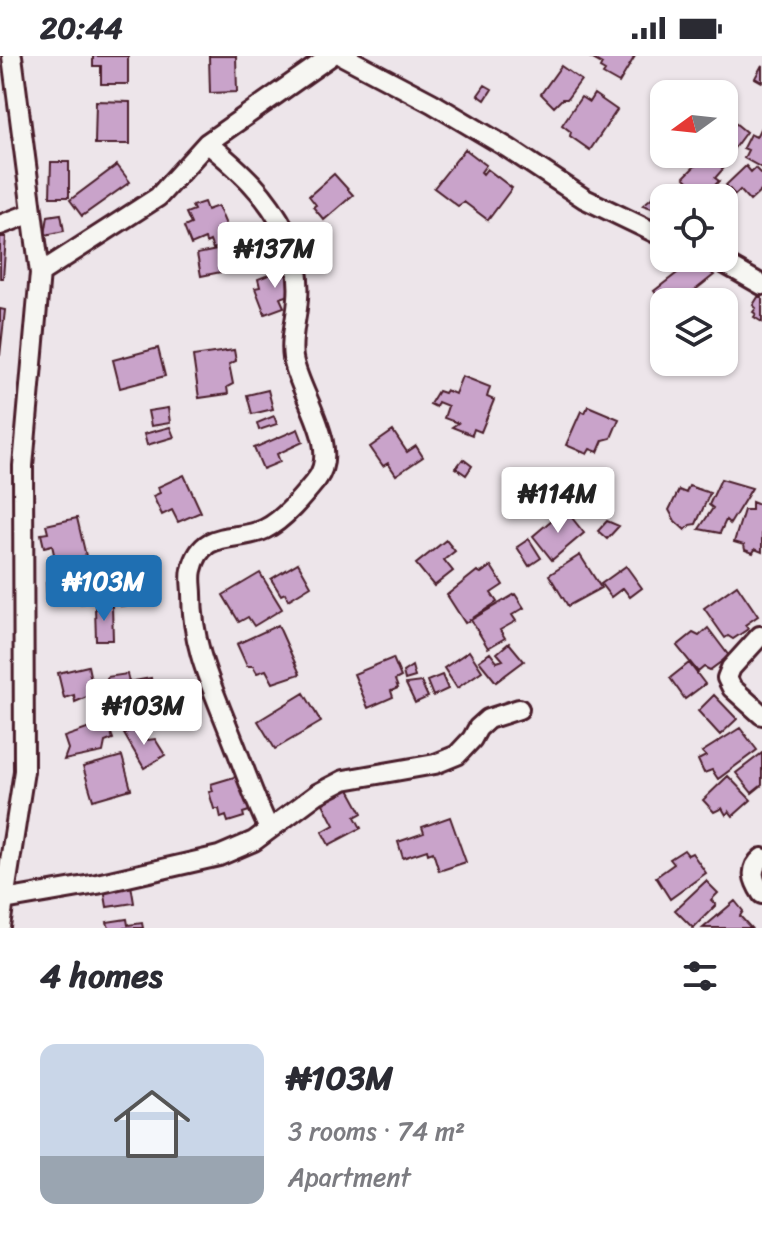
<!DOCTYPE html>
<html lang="en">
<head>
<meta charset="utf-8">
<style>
  body { margin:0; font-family:Sriracha,sans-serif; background:#f2f2f3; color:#2b2b33; height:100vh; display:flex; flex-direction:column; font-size:30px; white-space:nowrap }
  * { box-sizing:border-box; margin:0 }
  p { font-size:26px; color:#7c7c81 }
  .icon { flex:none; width:44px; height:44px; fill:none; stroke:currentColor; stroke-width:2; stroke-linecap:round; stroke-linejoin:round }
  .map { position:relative; height:872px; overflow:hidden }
  .side { display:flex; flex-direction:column; background:#fff; flex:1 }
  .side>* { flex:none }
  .needle { width:52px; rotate:255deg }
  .controls { position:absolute; left:650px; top:24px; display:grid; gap:16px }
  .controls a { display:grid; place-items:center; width:88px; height:88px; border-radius:16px; background:#fff; box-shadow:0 2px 6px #0004; font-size:40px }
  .price { position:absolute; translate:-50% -68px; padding:0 18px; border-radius:8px; background:#fff; color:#222; font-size:26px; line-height:52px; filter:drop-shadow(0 2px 4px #0008) }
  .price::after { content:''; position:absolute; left:50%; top:48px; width:24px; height:18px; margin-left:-12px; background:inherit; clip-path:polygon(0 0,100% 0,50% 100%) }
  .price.current { background:#1f6fb2; color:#fff }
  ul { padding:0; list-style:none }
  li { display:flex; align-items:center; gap:24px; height:200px; padding:0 40px }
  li+li { border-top:2px solid #e1e1e2 }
  li span { display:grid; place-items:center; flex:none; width:224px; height:160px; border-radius:16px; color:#555 }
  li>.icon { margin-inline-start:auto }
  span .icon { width:96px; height:96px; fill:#fffc; stroke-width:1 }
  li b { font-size:34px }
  h2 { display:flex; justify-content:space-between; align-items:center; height:96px; padding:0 40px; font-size:34px }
  .status { display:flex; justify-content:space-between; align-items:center; height:56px; padding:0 40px; background:#fff; direction:ltr }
  .status svg { height:22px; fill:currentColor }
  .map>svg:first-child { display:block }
  .building { fill:#c9a3ca; stroke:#4a1f2b; stroke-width:2 }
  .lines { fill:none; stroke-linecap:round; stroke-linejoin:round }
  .minor-casing { stroke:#4a1f2b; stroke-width:24 }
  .minor { stroke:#f6f6f2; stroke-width:18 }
</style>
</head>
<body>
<div class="status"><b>20:44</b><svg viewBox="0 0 49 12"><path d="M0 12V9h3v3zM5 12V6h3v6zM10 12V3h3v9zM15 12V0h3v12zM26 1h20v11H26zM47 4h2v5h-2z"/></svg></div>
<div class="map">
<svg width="762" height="872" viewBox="0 0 762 872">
  <rect width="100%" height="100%" fill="#ede5ea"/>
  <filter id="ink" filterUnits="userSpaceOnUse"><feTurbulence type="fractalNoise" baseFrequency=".0125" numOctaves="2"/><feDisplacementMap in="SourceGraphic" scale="16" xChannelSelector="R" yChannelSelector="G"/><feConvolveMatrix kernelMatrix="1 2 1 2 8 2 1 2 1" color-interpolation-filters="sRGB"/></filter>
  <g filter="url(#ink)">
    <path class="building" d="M93 0H128V28H101V10H93Z
      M209 0H236L237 36 210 37Z
      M593 0H635L619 27 603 18 605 15 600 12 602 8 591 2Z
      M762 9V26L755 22Z
      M561 10 581 24 567 43H562L554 51 541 38Z
      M485 29 492 33 485 44 478 39Z
      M594 38 617 54 590 94 570 80 571 76 562 69 581 41 589 46Z
      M96 45 130 46V88H95Z
      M729 62 746 76 729 99 724 95V69Z
      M761 71 762 72V112L744 102 748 94 743 92 750 78 756 81Z
      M465 93 486 109 481 116 483 118 487 113 512 132 488 164 464 146 458 150 434 132Z
      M707 98 723 113 715 122 719 125 703 142H699L691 134 694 131 684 121Z
      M51 106H69V141H50Z
      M117 109 130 126 82 160 70 144Z
      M746 110 751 116 755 112 762 119V134L750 145 740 134 735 139 726 129Z
      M334 118 353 139 324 164 313 151 316 149 309 140Z
      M660 135 673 142H664V156L643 149Z
      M204 146 207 154 218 150 233 185 213 193 210 185 206 187 205 183 191 189 184 171 191 168 186 157 194 154 192 150Z
      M61 158 64 175 45 179 48 160Z
      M0 181H6L3 222H0Z
      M272 181 279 201 245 212 239 191Z
      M217 194 221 216 201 220 197 198Z
      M288 200 289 208 275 212 273 205Z
      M694 204 714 219 680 246H664V248L654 235Z
      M284 213 287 221 293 218 296 237 280 242 284 251 265 258 255 232 260 231 258 223Z
      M758 241H762V266L754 261 756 258 753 256 756 252 753 249Z
      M0 253 5 254 0 300Z
      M158 292 165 320 120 332 113 304Z
      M234 294 236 305 229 308 233 328 227 331 228 338 199 342 193 300Z
      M462 320 490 331 487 341 494 344 481 376 474 373 472 379 452 371 458 367 444 362 448 350 438 346 436 351 430 348 438 335 444 337 446 334 455 338Z
      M268 334 273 353 252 358 247 339Z
      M588 350 619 363 611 382 603 384 598 396 590 393 587 398 566 389 581 355 585 357Z
      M168 352 170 367 151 370 148 355Z
      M274 360 277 368 259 374 257 367Z
      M170 371 174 381 147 389 144 378Z
      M298 373 303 386 277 398 280 406 263 413 254 392Z
      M393 375 407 396 416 390 423 401 396 419 388 407 383 410 370 391Z
      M463 403 472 410 466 419 456 412Z
      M184 419 201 456 178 466 172 454 162 459 153 440 160 437 158 431Z
      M721 423 752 432 730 468 726 464 720 477 699 473 713 452 709 449Z
      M689 430 710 437 696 468 690 469 685 474 675 465 669 454 679 434 686 437Z
      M752 446 762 450V496L755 493 753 497 745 494 744 489 734 486 744 454H752Z
      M560 457 563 462 568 457 584 477 552 504 533 480Z
      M77 462 86 500 56 507 52 489 44 491 41 478 48 477 46 469Z
      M607 465 619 470 607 483 598 475Z
      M529 483 541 502 529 510 517 491Z
      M446 484 455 495 444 504 453 515 434 530 416 508Z
      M580 499 601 532 568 550 549 519Z
      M298 507 311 530 288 544 285 537 281 539 271 523Z
      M491 510 503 529 491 537 497 546 465 567 447 539 477 515 481 517Z
      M626 510 642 532 630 541 623 532 611 541 601 528Z
      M97 511 100 546 72 548 71 543 55 544 54 539 47 540 46 527 56 526 55 515Z
      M143 512 139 527 150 526 151 534 139 547 121 550 116 516Z
      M260 517 282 553 254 570 248 561 239 566 223 539Z
      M737 529 758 560 745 569 748 573 733 583 728 580 725 582 704 552Z
      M515 538 524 552 512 559 516 565 500 574 505 582 488 592 471 564Z
      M112 550 113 584H96L95 551Z
      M278 569 300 618 273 627 266 614 257 617 253 610H247L237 588Z
      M708 572 729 600 710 614 704 611 698 616 677 590 693 577 699 580Z
      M509 587 524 605 496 626 479 605 490 597 497 606 503 604 497 597Z
      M469 595 482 615 457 632 444 612Z
      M393 602 401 621 395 624 398 632 391 635 393 641 368 652 354 618Z
      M689 607 705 628 685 643 670 622Z
      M88 610 94 638 75 646 74 639 64 642 58 617Z
      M412 610 415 621 405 624 403 616Z
      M127 618 129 626 151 622 156 652 113 659 107 621Z
      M442 619 448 633 433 640 427 625Z
      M421 626 428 641 415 647 406 628Z
      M304 637 321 666 275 693 258 665Z
      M714 639 737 663 720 679 698 655Z
      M107 666 113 683 105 686 103 696 64 704 68 693 64 681Z
      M139 670 148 684 155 683 165 699 144 712 124 678Z
      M740 672 757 694 718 723 712 714 704 717 698 704 706 700 702 696Z
      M762 697V729L752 737 736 717Z
      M122 700 131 733 93 744 83 711Z
      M241 719 252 754 243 757 244 761 228 766 226 760 221 762 219 753H214L209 736 213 735 211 728Z
      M728 720 751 744 733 760 729 755 726 759 722 752 714 756 703 744Z
      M346 728 362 757 355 761 361 772 329 789 322 776 334 769 320 742Z
      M450 761 466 806 439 815 433 796 428 798 427 794 403 802 398 786 424 777 422 771Z
      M684 794 688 799 692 797 706 817 670 843 656 821 674 808 670 803Z
      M706 825 718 837 711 844 716 849 693 872 675 854Z
      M131 829 134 847 107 851 104 833Z
      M735 845 743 855 740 860 751 872H703Z
      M127 863 128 869 142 867 143 872H109L107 866Z"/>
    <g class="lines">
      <defs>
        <path id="minor" d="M343 0 432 47 508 92 585 143 664 181
          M207 87C240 114 267 138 286 177 295 196 300 221 298 242 297 263 290 281 293 302 299 338 341 390 317 423 304 439 284 464 265 473 236 487 202 471 192 514 190 522 192 531 192 538 192 589 210 626 228 672 242 706 253 740 269 773
          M0 169 32 157
          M715 202 762 229
          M40 217 158 141 207 87 331 0
          M760 580 731 612 727 622 732 632 762 659
          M762 802C749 813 753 824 762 838
          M4 844 97 828 219 800 254 785 317 738 344 724 435 708 457 699 472 683 478 672 488 663 519 653
          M0 870 24 715 23 410 40 217 12 0"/>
      </defs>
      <use href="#minor" class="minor-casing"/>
      <use href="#minor" class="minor"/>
    </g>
  </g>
</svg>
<div class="controls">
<a><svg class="needle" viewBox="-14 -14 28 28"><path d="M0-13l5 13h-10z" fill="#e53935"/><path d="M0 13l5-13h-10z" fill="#7c7c81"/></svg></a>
<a><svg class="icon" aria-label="locate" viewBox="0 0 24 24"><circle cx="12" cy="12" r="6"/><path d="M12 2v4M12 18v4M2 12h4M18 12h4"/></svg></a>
<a><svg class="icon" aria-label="layers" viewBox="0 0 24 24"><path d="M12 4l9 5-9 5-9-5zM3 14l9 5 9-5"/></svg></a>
</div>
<b class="price" style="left:275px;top:234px">₦137M</b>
<b class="price" style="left:558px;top:479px">₦114M</b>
<b class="price current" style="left:104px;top:567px">₦103M</b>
<b class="price" style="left:144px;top:691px">₦103M</b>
</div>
<section class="side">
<h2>4 homes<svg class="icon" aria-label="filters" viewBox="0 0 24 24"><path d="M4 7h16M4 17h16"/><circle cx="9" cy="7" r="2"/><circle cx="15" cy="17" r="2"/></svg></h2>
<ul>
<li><span style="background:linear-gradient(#c9d6e8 70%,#9aa5b1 0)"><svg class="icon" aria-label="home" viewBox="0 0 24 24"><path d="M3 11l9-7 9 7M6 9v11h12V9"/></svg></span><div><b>₦103M</b><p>3 rooms · 74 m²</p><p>Apartment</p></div></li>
</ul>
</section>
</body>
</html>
